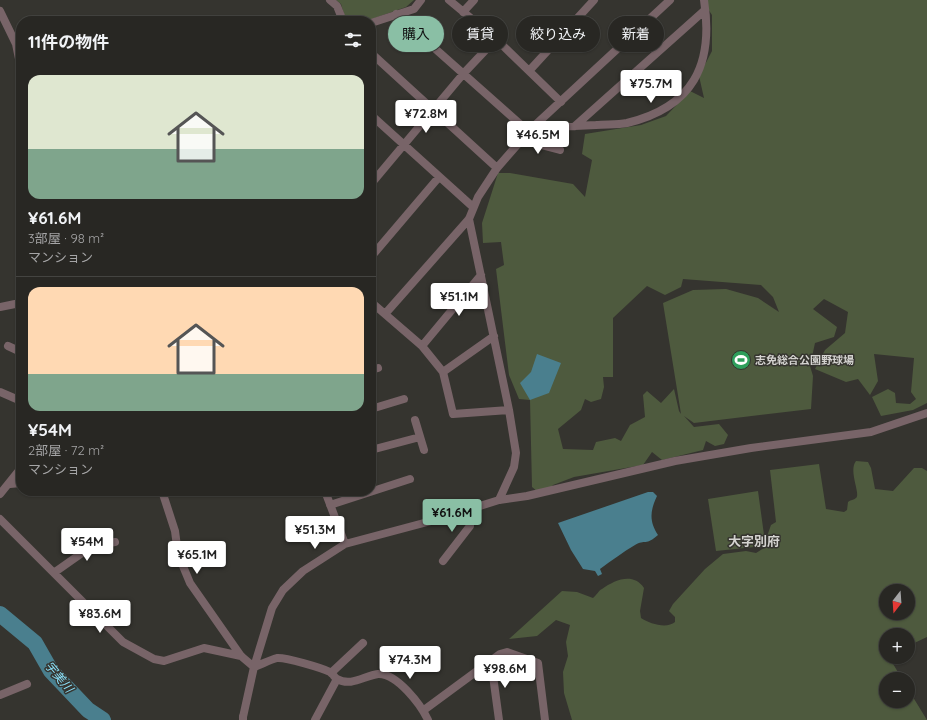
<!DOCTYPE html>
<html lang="ja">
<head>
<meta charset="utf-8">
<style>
  body { margin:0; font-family:Quicksand,"Noto Sans JP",sans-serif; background:#343330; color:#f1f3f6; height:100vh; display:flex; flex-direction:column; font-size:15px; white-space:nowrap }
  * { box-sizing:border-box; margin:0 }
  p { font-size:13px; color:#a5a5a6 }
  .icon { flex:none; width:22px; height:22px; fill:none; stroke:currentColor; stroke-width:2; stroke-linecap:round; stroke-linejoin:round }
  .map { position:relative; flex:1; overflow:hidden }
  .side { position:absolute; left:16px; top:16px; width:360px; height:480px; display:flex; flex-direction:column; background:#282723; border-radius:16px; box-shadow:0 1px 3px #0004,0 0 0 1px #444441 }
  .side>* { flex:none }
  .top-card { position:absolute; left:388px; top:16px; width:380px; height:36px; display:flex; gap:8px }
  .needle { width:26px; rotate:197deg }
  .buttons { position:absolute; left:879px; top:584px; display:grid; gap:8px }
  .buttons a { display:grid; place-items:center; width:36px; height:36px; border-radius:50%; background:#282723; box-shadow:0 1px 3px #0004,0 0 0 1px #444441; font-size:20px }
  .price { position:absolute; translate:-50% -34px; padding:0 9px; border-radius:4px; background:#fff; color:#222; font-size:13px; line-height:26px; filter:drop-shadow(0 1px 2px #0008) }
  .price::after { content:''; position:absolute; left:50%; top:24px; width:12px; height:9px; margin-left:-6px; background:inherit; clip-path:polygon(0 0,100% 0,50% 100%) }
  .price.selected { background:#8abfa5; color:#111 }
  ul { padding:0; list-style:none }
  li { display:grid; align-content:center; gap:8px; height:212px; padding:0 12px }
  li+li { border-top:1px solid #444441 }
  li span { display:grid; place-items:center; height:124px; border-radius:12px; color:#555 }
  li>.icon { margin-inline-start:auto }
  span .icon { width:72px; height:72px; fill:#fffc; stroke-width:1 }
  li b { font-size:17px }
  h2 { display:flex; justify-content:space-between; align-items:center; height:48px; padding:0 12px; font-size:17px }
  .tag { padding:0 14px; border-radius:18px; background:#282723; box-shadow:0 1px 3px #0004,0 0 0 1px #444441; font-size:14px; line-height:36px }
  .tag.selected { background:#8abfa5; color:#111 }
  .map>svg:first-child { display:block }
  .green { fill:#4e5a3e; fill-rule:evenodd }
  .water { fill:#4a7f8e }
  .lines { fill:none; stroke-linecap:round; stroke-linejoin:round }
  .river { stroke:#4a7f8e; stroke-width:16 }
  .minor { stroke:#786468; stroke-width:8 }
  .tertiary { stroke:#786468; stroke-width:8 }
  .labels { text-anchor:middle; stroke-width:3; stroke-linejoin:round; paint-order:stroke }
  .poi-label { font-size:11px; font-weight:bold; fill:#d4d3d0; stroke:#35342f; text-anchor:start }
  .water-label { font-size:12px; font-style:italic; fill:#8be2fb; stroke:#35342f }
  .quarter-label { font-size:13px; font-weight:bold; fill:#d4d3d0; stroke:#35342f }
</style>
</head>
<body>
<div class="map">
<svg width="927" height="720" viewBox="0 0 927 720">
  <rect width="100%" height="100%" fill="#35342f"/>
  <path class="green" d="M336 0H414L406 7 366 21H346L341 4Z
    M702 0H927V403L913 410 881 416 872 397 888 389 895 393 896 403 910 404 916 399 911 392 914 358 874 354 878 381 870 395 858 379 846 382 815 369 825 350 845 333 848 312 824 299 813 309 837 327 834 337 815 343 810 366 813 376 811 409 694 423 684 416 694 427 719 424 728 435 724 444 715 446 706 441 703 450 662 460 652 452 643 465 574 477 553 485 543 496 532 487 530 400 519 399 509 375 496 269 504 265 501 242 483 243 482 223 498 173H510L573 184 585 197 592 160 582 154 585 134 641 125 666 116 690 91 704 98 699 76 712 51V15ZM683 279 761 285 773 297 779 312 758 298 726 289 693 290 663 303 681 414 679 411 674 389 661 403 647 391 643 395 645 417 630 425 621 441 615 438 596 442 593 450 563 449 558 429 581 410 585 399 591 402 601 399 604 387 603 377H613V318L647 286 665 295 681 287Z
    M856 461 868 462 871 468 875 489 893 491 914 468H922L927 471V637L908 646V635H886V657H889L902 679H886V701H908V689L927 720H572L564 693 563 672 568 656 566 642 570 625 556 620 537 636 509 639 562 591 577 592 593 598C597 595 598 591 602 589 615 580 633 572 644 588L640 611 641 618C650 624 667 629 675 622V617L669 611 673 604 705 569 723 554 746 551 756 553 764 548V546L716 551 708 499 758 491 765 542 771 525 776 522 770 470 819 464 826 509 844 512 847 510 848 502C850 500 854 500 856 498 861 494 848 471 856 461ZM886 591H908V613H886Z"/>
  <path class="water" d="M537 354 561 363 549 393 530 400 520 383 531 372Z
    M648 492H653L657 496C650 511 649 521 658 535 646 546 645 539 635 545 623 552 611 561 600 569L602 574 598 576 595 571 583 569 571 550 558 523Z"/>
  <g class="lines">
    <path class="river" d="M0 614 35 643 51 671 88 710 103 720"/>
    <path class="minor" d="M330 0 337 6 343 21
      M449 0 496 39 561 102
      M0 11 16 44 21 69
      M463 12 474 0
      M396 14 529 132
      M371 23 414 9 421 0
      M371 53 497 168
      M529 71 594 0
      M371 115 473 207
      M575 126 705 10
      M532 128C554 127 575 126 596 125 606 124 617 125 627 123 693 107 714 65 704 0
      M522 140 560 150
      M371 184 464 73 496 39
      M371 257 439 177
      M371 302 422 346 443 372 453 414 509 410
      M0 307 15 304
      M385 314 469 219 478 197 497 168 532 128 670 0
      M8 346 21 352
      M422 346 481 275
      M371 370 378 368
      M443 372 494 336
      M0 392 21 401
      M371 409 404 399
      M415 420 424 450
      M371 450 420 437
      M10 484 21 483
      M162 491 175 531 178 554 190 583 241 656 254 667C262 664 270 660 277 658 285 657 322 668 330 672 333 674 334 677 337 679 351 687 364 676 378 674 397 673 421 705 428 720
      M325 491 345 544
      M0 494 21 468
      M330 505 410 479
      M0 519 123 642 154 659 164 661 204 648 241 656
      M443 561 470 526 471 509
      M55 572 92 546 115 542
      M491 661 499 720
      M331 673 363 643
      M0 695 27 684
      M424 710 500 654 507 652 538 663 545 720
      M243 717 254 667 272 608 283 590 303 571 345 544 435 520 499 500 514 467 516 453 509 410 469 219
      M315 720 337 679"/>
    <path class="tertiary" d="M499 500 527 496 675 461 751 448 871 432 927 413
      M243 720V717"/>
  </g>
  <defs>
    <symbol id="stadium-disc" viewBox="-11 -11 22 22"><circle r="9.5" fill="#2e9e5b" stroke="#35342f"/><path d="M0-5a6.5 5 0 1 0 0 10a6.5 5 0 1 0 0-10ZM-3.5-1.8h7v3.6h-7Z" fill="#fff"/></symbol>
  </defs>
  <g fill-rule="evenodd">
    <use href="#stadium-disc" x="730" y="349" width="22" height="22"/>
  </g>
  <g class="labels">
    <g class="poi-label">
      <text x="755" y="364">志免総合公園野球場</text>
    </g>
    <g class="water-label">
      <text transform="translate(59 677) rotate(50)" y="4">宇美川</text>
    </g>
    <g class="quarter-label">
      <text x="754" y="546">大字別府</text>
    </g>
  </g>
</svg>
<div class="buttons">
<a><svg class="needle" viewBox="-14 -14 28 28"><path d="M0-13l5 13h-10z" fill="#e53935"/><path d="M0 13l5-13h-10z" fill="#a5a5a6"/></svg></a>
<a>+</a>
<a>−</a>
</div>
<b class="price" style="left:651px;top:104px">¥75.7M</b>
<b class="price" style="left:426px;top:134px">¥72.8M</b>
<b class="price" style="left:538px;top:155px">¥46.5M</b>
<b class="price" style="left:459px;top:317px">¥51.1M</b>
<b class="price selected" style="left:452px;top:533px">¥61.6M</b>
<b class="price" style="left:315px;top:550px">¥51.3M</b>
<b class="price" style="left:87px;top:562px">¥54M</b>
<b class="price" style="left:197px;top:575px">¥65.1M</b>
<b class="price" style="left:100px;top:634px">¥83.6M</b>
<b class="price" style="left:410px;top:680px">¥74.3M</b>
<b class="price" style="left:505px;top:689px">¥98.6M</b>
<div class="top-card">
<a class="tag selected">購入</a>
<a class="tag">賃貸</a>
<a class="tag">絞り込み</a>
<a class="tag">新着</a>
</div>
<section class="side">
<h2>11件の物件<svg class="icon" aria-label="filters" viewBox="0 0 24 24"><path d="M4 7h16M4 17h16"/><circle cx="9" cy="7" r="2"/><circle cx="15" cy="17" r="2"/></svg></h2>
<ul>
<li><span style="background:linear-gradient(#dfe7d0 60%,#7fa58c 0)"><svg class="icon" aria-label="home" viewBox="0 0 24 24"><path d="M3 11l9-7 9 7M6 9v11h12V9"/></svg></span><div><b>¥61.6M</b><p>3部屋 · 98 m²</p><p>マンション</p></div></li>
<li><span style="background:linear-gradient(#ffd9b3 70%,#7fa58c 0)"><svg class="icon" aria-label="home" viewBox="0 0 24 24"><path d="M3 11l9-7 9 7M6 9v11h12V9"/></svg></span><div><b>¥54M</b><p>2部屋 · 72 m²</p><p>マンション</p></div></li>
</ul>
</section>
</div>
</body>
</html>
